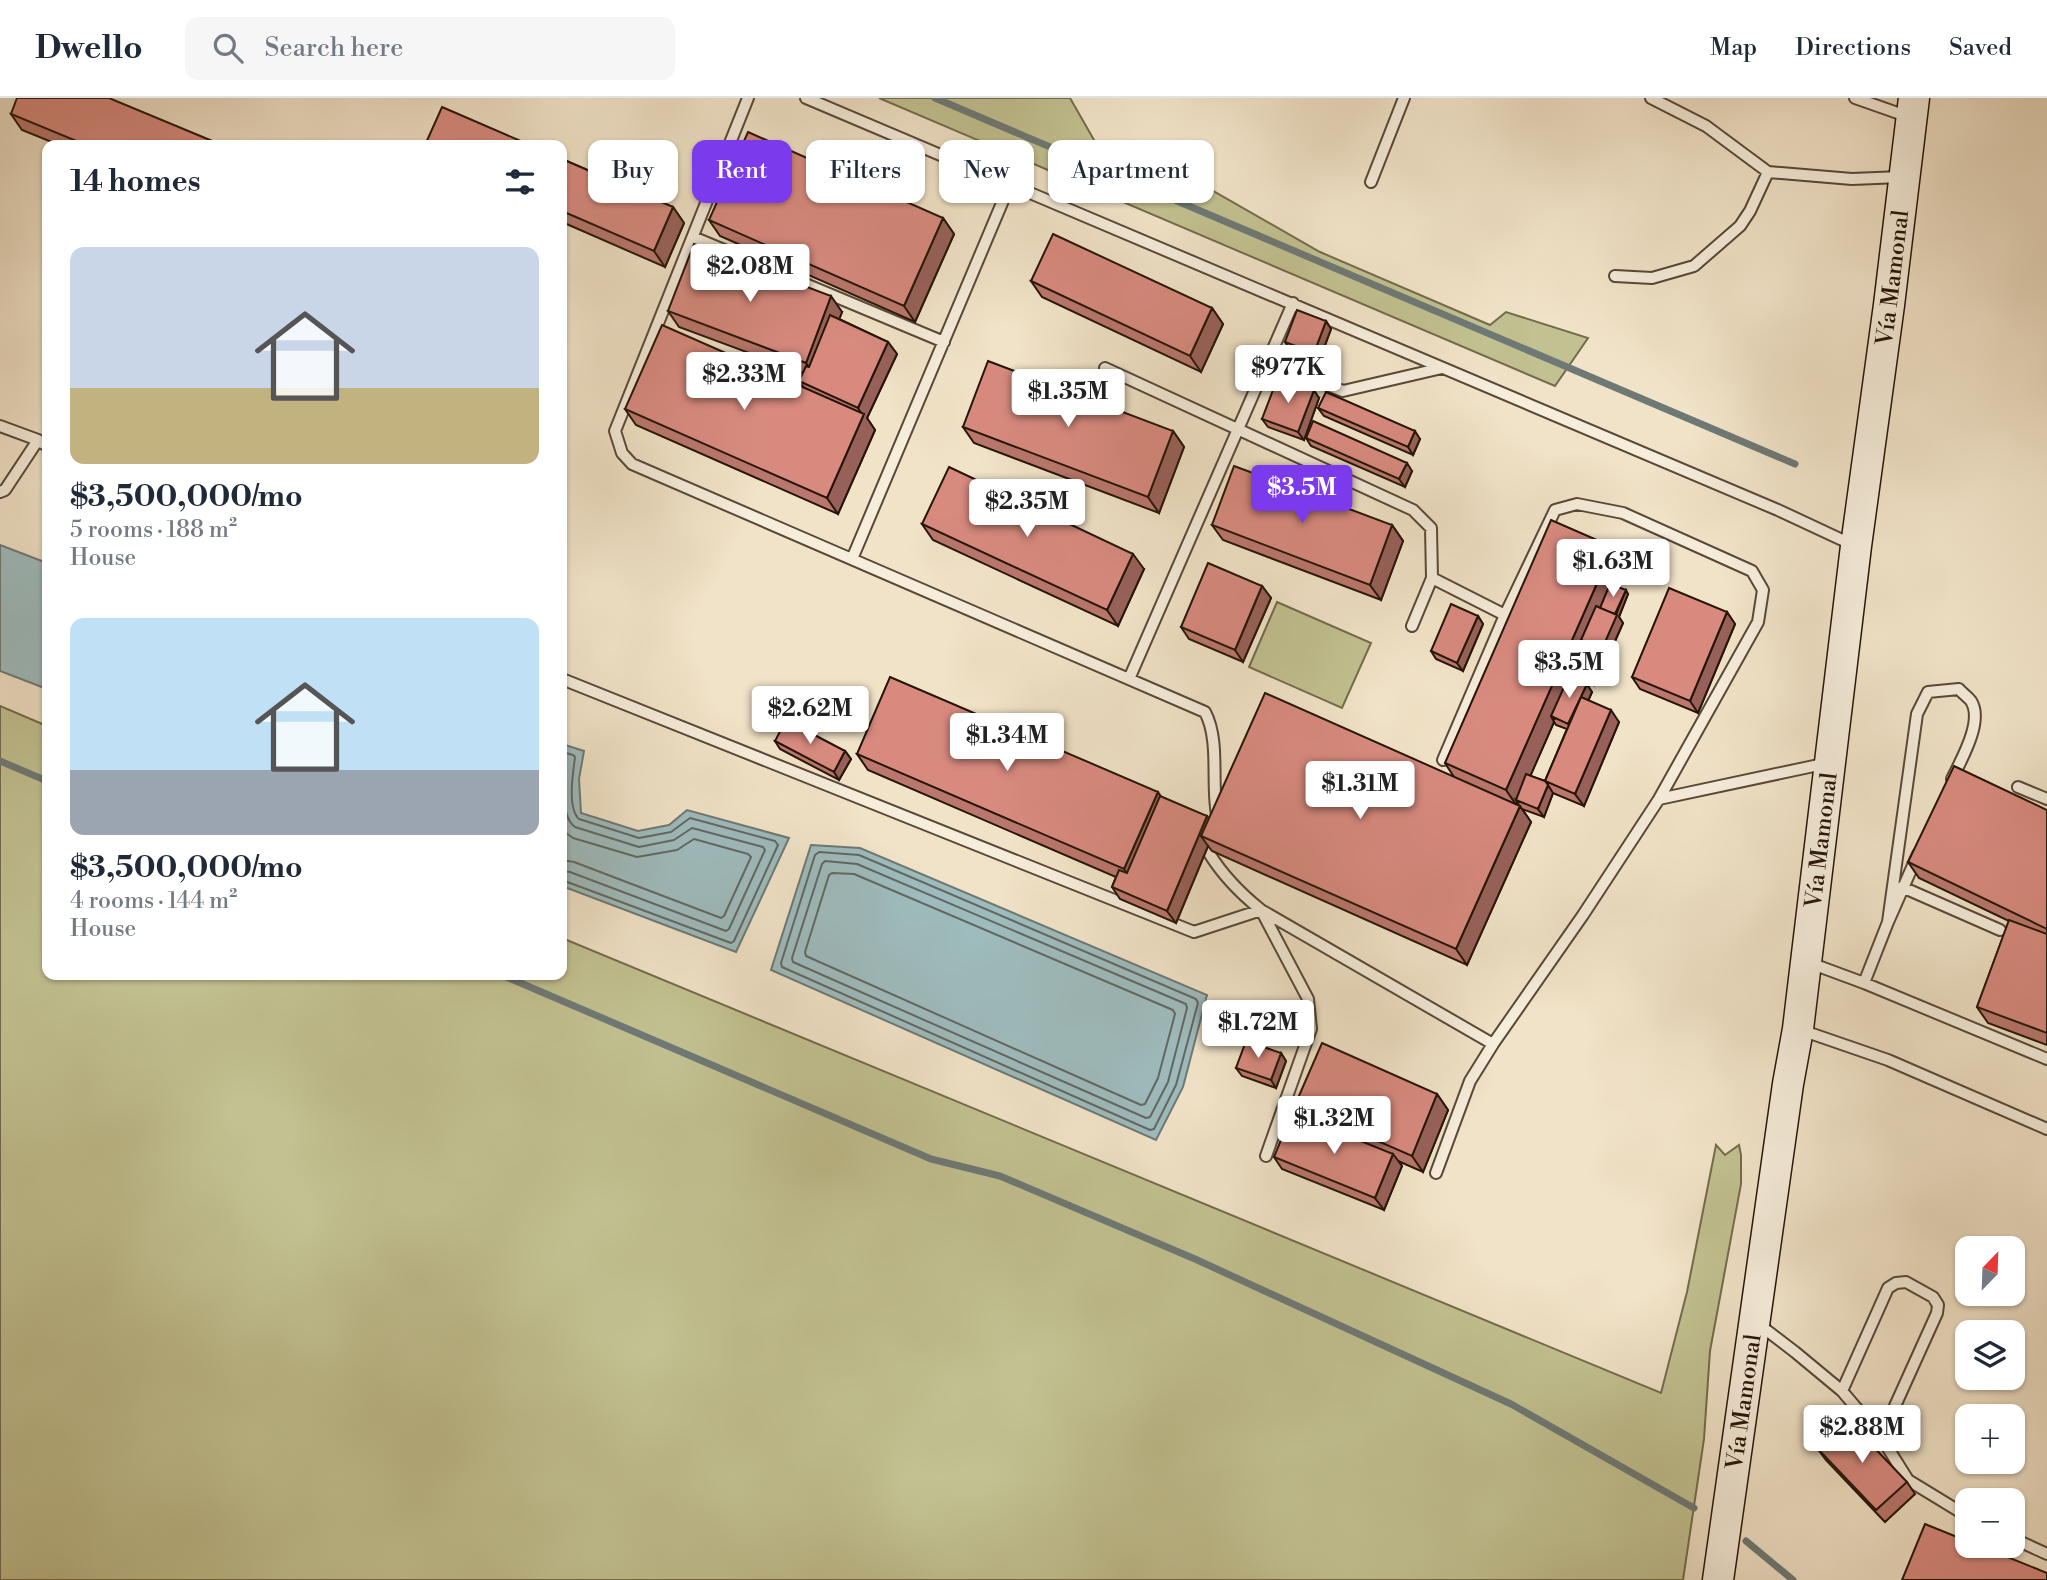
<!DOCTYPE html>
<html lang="en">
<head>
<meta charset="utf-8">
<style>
  body { margin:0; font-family:"Libre Bodoni",serif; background:#f6f6f7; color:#1f2937; height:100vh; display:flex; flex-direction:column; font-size:26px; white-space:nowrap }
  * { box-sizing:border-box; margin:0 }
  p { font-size:23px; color:#747a83 }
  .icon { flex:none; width:38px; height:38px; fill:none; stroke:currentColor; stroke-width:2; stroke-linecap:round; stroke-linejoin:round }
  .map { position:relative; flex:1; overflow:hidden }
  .sheet { position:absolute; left:42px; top:42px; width:525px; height:840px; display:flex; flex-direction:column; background:#fff; border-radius:14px; box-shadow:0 2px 5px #0004 }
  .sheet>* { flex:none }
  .top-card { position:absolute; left:588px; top:42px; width:665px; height:63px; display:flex; gap:14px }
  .needle { width:46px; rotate:23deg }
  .tools { position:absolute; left:1955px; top:1138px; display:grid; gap:14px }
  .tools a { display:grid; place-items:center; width:70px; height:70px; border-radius:14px; background:#fff; box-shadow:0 2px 5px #0004; font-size:35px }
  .price { position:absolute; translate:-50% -60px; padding:0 16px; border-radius:7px; background:#fff; color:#222; font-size:23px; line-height:46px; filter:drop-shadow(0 2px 4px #0008) }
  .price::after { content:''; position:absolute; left:50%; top:42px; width:21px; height:16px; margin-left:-10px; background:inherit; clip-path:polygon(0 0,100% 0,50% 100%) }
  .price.on { background:#7c3aed; color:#fff }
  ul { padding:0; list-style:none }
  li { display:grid; align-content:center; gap:14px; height:371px; padding:0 28px }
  li span { display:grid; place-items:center; height:217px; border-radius:14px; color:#555 }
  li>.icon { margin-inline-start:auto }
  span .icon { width:126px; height:126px; fill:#fffc; stroke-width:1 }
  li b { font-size:30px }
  h2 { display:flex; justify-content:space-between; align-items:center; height:84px; padding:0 28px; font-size:30px }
  .chip { padding:0 24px; border-radius:14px; background:#fff; box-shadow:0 2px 5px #0004; font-size:24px; line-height:63px }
  .chip.on { background:#7c3aed; color:#fff }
  header { display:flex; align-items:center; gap:42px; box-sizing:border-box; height:98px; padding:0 35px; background:#fff; border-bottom:2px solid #e0e1e3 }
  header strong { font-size:33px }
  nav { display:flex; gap:38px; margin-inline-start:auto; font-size:24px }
  .search { width:490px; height:63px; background:#f6f6f7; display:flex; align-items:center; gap:18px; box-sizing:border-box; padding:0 24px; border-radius:14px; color:#747a83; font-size:26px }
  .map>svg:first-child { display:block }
  .green { fill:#c2c191; stroke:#746b4c; stroke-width:2 }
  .water { fill:#9ebcbe; stroke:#6e7975; stroke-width:2 }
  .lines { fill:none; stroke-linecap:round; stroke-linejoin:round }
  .shore { stroke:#626863; stroke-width:2 }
  .stream { stroke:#6e7975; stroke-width:7 }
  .lane-casing { stroke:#594838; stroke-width:14 }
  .secondary-casing { stroke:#261508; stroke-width:33 }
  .lane { stroke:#f6eddb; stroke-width:10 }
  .secondary { stroke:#f6eddb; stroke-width:30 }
  .wall { fill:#ba776d; stroke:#261508; stroke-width:2; fill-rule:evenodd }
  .shaded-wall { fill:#976159; stroke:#261508; stroke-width:2 }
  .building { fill:#d88a7f; stroke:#261508; stroke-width:2 }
  .labels { text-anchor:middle; stroke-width:5; stroke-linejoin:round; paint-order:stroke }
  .street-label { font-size:23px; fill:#261508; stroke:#f6eddb }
</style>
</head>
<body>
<header>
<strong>Dwello</strong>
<div class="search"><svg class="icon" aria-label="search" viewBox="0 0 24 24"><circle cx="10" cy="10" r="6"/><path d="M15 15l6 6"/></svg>Search here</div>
<nav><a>Map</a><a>Directions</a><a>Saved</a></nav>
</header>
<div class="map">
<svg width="2047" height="1482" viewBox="0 0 2047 1482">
  <rect width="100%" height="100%" fill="#f1e3c8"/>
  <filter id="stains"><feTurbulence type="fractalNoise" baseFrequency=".00286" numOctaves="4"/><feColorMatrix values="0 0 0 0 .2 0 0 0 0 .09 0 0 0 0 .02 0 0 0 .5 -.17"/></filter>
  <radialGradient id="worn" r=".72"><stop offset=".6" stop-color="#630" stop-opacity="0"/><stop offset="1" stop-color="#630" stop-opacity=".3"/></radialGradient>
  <path class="green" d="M879 0H1070L1098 49 1180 74 1320 154 1490 227 1506 214 1588 240 1555 288Z
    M1277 504 1371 545 1342 610 1249 569Z
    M0 608 47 628V877H562V840L1661 1295 1687 1194 1716 1047 1725 1057 1739 1047 1741 1057V1086L1710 1253 1704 1341 1683 1482H0Z"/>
  <path class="water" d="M0 447 47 465V591L0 573Z
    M562 646 584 653 579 681 581 715 638 733 669 727 687 712 789 740 736 854 562 788Z
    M811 747 860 750 1207 897 1183 989 1156 1042 771 872Z"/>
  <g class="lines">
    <path class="shore" d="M562 654 573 657 575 659C573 675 567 710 579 721L639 740 671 734 690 720 775 743 778 747 734 843 731 845 562 782
      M562 663 565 666C563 684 560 718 575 729L639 749 674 742 692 730 763 749 765 752 729 831 726 833 570 774 562 773
      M562 732 573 740 637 759 677 752 694 741 748 756 751 759 724 818 721 820 574 764 562 762
      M819 754 859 757 1196 901 1198 905 1176 987 1154 1031 1150 1032 782 869 781 865 815 757Z
      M825 763 857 766 1186 906 1187 910 1168 984 1150 1019 1146 1020 793 864 792 860 822 766Z
      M832 775 854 776 1173 912 1175 916 1158 980 1145 1006 1141 1007 806 858 805 854 829 777Z"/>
    <path class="stream" d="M935 0 1795 366
      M0 663 47 683
      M502 877 931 1061 1000 1078 1195 1161 1511 1306 1694 1410
      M1746 1443 1793 1482"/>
    <defs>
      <path id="lane" d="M748 0 615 333 622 355 632 366 1205 614C1221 644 1210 689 1218 722
        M806 0 1778 412 1853 447
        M1651 0 1706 28 1768 74
        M1855 0 1909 19
        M1371 84 1404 0
        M693 139 944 244
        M1615 178 1652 180 1694 168 1740 128 1750 113 1768 74 1852 81 1901 79
        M1268 264 1343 293 1442 270
        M1105 270 1413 412 1431 430 1432 480 1505 517
        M0 328 38 342 47 348
        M0 394 5 392 38 342
        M852 461 1010 86
        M1412 528 1432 480
        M562 581 1194 834 1261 812 1308 901 1311 931 1266 1058
        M1129 581 1293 205
        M2018 689 2047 701
        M1659 701 1828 665
        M1215 737 1209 755C1223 778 1240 795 1261 812L1493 946 1583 817 1659 701 1758 524 1763 492 1752 473 1623 415 1577 406 1555 412 1505 517 1443 662
        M1902 789 2000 832
        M1888 824 1918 756
        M1810 865 1864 885 2047 961
        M1864 885 1888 824 1917 616 1928 594 1959 591C1962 595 1968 599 1971 603 1984 623 1961 662 1952 681
        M1801 932 1888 962 2047 1031
        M1436 1075 1470 983 1493 946
        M1757 1225 1795 1254 1842 1293 1881 1339 1908 1382 1967 1418
        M1842 1293 1888 1190 1896 1185 1906 1184 1933 1199 1938 1207 1937 1215 1881 1339
        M2012 1440 2047 1456"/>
      <g id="secondary">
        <path id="s1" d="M1718 1482 1788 986 1798 931 1856 448 1889 207 1914 0"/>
      </g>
    </defs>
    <use href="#lane" class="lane-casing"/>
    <use href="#secondary" class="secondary-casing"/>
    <use href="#lane" class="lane"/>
    <use href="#secondary" class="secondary"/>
  </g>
  <path class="wall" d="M11 16 222 47H59L22 32Z
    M562 61 673 109 684 125 665 169 562 124Z
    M943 120 954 136 915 224 720 138 709 122Z
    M1031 183 1212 210 1223 226 1201 274 1042 199Z
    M668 213 842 214 839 221 888 244 897 256 867 320 875 332 838 416 636 327 625 311 804 290 799 283 803 275 679 229Z
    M1326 223 1331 231 1319 263 1291 252 1285 244Z
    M1319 300 1304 342 1268 329 1262 321Z
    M1318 310 1420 341 1413 357 1324 318Z
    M963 329 1173 333 1184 349 1159 415 974 345Z
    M1306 340 1412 373 1405 389 1311 348Z
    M922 426 1144 471 1118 528 933 442Z
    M1212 427H1392L1403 443 1381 502 1223 442Z
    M1624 465 1614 488 1628 496 1619 519 1623 525 1608 559 1587 550 1586 552 1604 563 1594 587 1577 580 1575 577 1573 580 1592 594 1588 603 1619 624 1584 708 1553 695 1544 719 1522 711 1531 724 1467 867 1212 753 1208 748 1176 825 1120 801 1112 789 1116 779 868 672 857 656 1161 699 1209 720 1454 679 1445 665ZM1554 624 1556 627 1567 631 1545 683 1530 678Z
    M1262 488 1271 500 1243 564 1189 541 1181 529Z
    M1727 514 1735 526 1698 615 1640 591 1632 579Z
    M1478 518 1483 526 1463 573 1436 561 1431 553Z
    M775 643 845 653 851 661 839 682 780 651Z
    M2047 712V947L1988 925 1977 909 2009 823 1919 780 1908 764Z
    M1281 955 1286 963 1276 990 1242 978 1236 970Z
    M1437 996 1448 1012 1423 1074 1398 1063 1402 1068 1384 1112 1282 1071 1274 1059 1304 1020 1295 1007Z
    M1817 1350 1907 1384 1915 1396 1885 1424 1826 1362Z"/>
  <path class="shaded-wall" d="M673 109 684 125 665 169 654 153Z
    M943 120 954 136 915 224 904 208Z
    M831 198 842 214 817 281 806 265Z
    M1212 210 1223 226 1201 274 1190 258Z
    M1326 223 1331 231 1319 263 1314 255Z
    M888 244 897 256 867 320 875 332 838 416 827 400 863 318 858 310Z
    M1314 292 1319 300 1304 342 1298 334Z
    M1173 333 1184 349 1159 415 1148 399Z
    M1415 333 1420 341 1413 357 1408 349Z
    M1407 365 1412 373 1405 389 1399 381Z
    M1392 427 1403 443 1381 502 1370 487Z
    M1613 449 1624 465 1603 514 1581 542 1587 550 1555 621 1551 618 1554 624 1519 704 1516 702 1518 706 1517 708 1506 692Z
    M1133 456 1144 471 1118 528 1107 512Z
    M1262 488 1271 500 1243 564 1235 552Z
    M1626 492 1628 496 1619 519 1623 525 1608 559 1602 551Z
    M1727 514 1735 526 1698 615 1690 603Z
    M1478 518 1483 526 1463 573 1457 565Z
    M1601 559 1604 563 1594 587 1591 583Z
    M1587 586 1592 594 1574 634 1568 626Z
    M1611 612 1619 624 1584 708 1575 696Z
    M845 653 851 661 839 682 834 674Z
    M1548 687 1553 695 1544 719 1538 711Z
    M1158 694 1169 710 1135 787 1124 771Z
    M1520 708 1531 724 1467 867 1456 851Z
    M1207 718 1216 730 1201 738 1208 748 1176 825 1167 813Z
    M1281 955 1286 963 1276 990 1271 982Z
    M1437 996 1448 1012 1423 1074 1412 1058Z
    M1393 1056 1402 1068 1384 1112 1375 1100Z"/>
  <path class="building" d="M17 0H109L222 47H86L11 16Z
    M442 9 530 47H425Z
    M748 34 943 120 904 208 709 122Z
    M562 61 673 109 654 153 562 113Z
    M1053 136 1212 210 1190 258 1031 183Z
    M694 146 831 198 806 265 668 213Z
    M1297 212 1326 223 1314 255 1285 244Z
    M830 217 888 244 858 310 799 283 806 268 809 269Z
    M662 227 864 316 827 400 625 311Z
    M988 263 1173 333 1148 399 963 329Z
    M1278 279 1314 292 1298 334 1262 321Z
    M1326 294 1415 333 1408 349 1318 310Z
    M1313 323 1407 365 1399 381 1306 340Z
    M1234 368 1392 427 1370 487 1212 427Z
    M949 369 1133 456 1107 512 922 426Z
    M1551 422 1613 449 1506 692 1445 665Z
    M1208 465 1262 488 1235 552 1181 529Z
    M1610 486 1626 492 1615 516 1600 510Z
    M1669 490 1727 514 1690 603 1632 579Z
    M1451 506 1478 518 1457 565 1431 553Z
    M1596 508 1617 517 1602 551 1581 542Z
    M1584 552 1601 559 1591 583 1574 576Z
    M1569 578 1587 586 1568 626 1551 618Z
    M890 579 1158 694 1124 771 857 656Z
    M1265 595 1520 708 1456 851 1201 738Z
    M1581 599 1611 612 1575 696 1545 683Z
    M786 622 845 653 834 674 775 643Z
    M1954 668 2047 712V831L1908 764Z
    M1526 676 1545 683 1548 687 1538 711 1516 702Z
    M1160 698 1207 718 1167 813 1112 789 1119 772 1127 775Z
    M2009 822 2047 836V935L1977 909Z
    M1246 943 1281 955 1271 982 1236 970Z
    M1322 945 1437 996 1412 1058 1295 1007Z
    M1292 1015 1393 1056 1375 1100 1274 1059Z
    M1848 1322 1907 1384 1876 1412 1817 1350Z
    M1925 1426 1967 1443V1447H1978L2047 1475V1482H1902Z"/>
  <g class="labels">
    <g class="street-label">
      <text dy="8" stroke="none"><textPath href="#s1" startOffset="1314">Vía Mamonal</textPath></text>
      <text dy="8" stroke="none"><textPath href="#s1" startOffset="747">Vía Mamonal</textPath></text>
      <text dy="8" stroke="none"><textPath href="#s1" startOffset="180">Vía Mamonal</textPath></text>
    </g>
  </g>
  <rect width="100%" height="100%" filter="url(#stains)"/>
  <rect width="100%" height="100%" fill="url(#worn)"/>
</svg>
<div class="tools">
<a><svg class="needle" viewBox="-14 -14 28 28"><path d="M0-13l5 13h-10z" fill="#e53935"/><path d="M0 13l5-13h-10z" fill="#747a83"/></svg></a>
<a><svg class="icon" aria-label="layers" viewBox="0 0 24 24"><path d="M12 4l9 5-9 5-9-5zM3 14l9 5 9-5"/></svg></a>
<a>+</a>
<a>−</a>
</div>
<b class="price" style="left:750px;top:206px">$2.08M</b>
<b class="price" style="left:1288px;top:307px">$977K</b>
<b class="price" style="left:744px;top:314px">$2.33M</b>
<b class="price" style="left:1068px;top:331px">$1.35M</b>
<b class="price on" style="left:1302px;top:427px">$3.5M</b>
<b class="price" style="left:1027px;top:441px">$2.35M</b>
<b class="price" style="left:1613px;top:501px">$1.63M</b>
<b class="price" style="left:1569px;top:602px">$3.5M</b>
<b class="price" style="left:810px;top:648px">$2.62M</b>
<b class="price" style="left:1007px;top:675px">$1.34M</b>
<b class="price" style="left:1360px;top:723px">$1.31M</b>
<b class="price" style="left:1258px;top:962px">$1.72M</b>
<b class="price" style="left:1334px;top:1058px">$1.32M</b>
<b class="price" style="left:1862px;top:1367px">$2.88M</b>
<div class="top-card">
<a class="chip">Buy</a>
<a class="chip on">Rent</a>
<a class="chip">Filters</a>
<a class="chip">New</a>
<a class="chip">Apartment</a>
</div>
<section class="sheet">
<h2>14 homes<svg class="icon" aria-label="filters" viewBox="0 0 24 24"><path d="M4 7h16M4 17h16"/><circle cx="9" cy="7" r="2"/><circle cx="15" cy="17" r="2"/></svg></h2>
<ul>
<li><span style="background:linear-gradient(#c9d6e8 65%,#c2b280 0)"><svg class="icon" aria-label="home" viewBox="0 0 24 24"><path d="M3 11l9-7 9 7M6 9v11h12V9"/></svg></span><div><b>$3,500,000/mo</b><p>5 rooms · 188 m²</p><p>House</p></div></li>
<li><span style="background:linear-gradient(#bfe0f5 70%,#9aa5b1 0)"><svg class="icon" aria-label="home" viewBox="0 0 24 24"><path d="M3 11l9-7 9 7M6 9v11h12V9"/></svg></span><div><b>$3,500,000/mo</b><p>4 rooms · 144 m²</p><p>House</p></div></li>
</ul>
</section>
</div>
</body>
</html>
